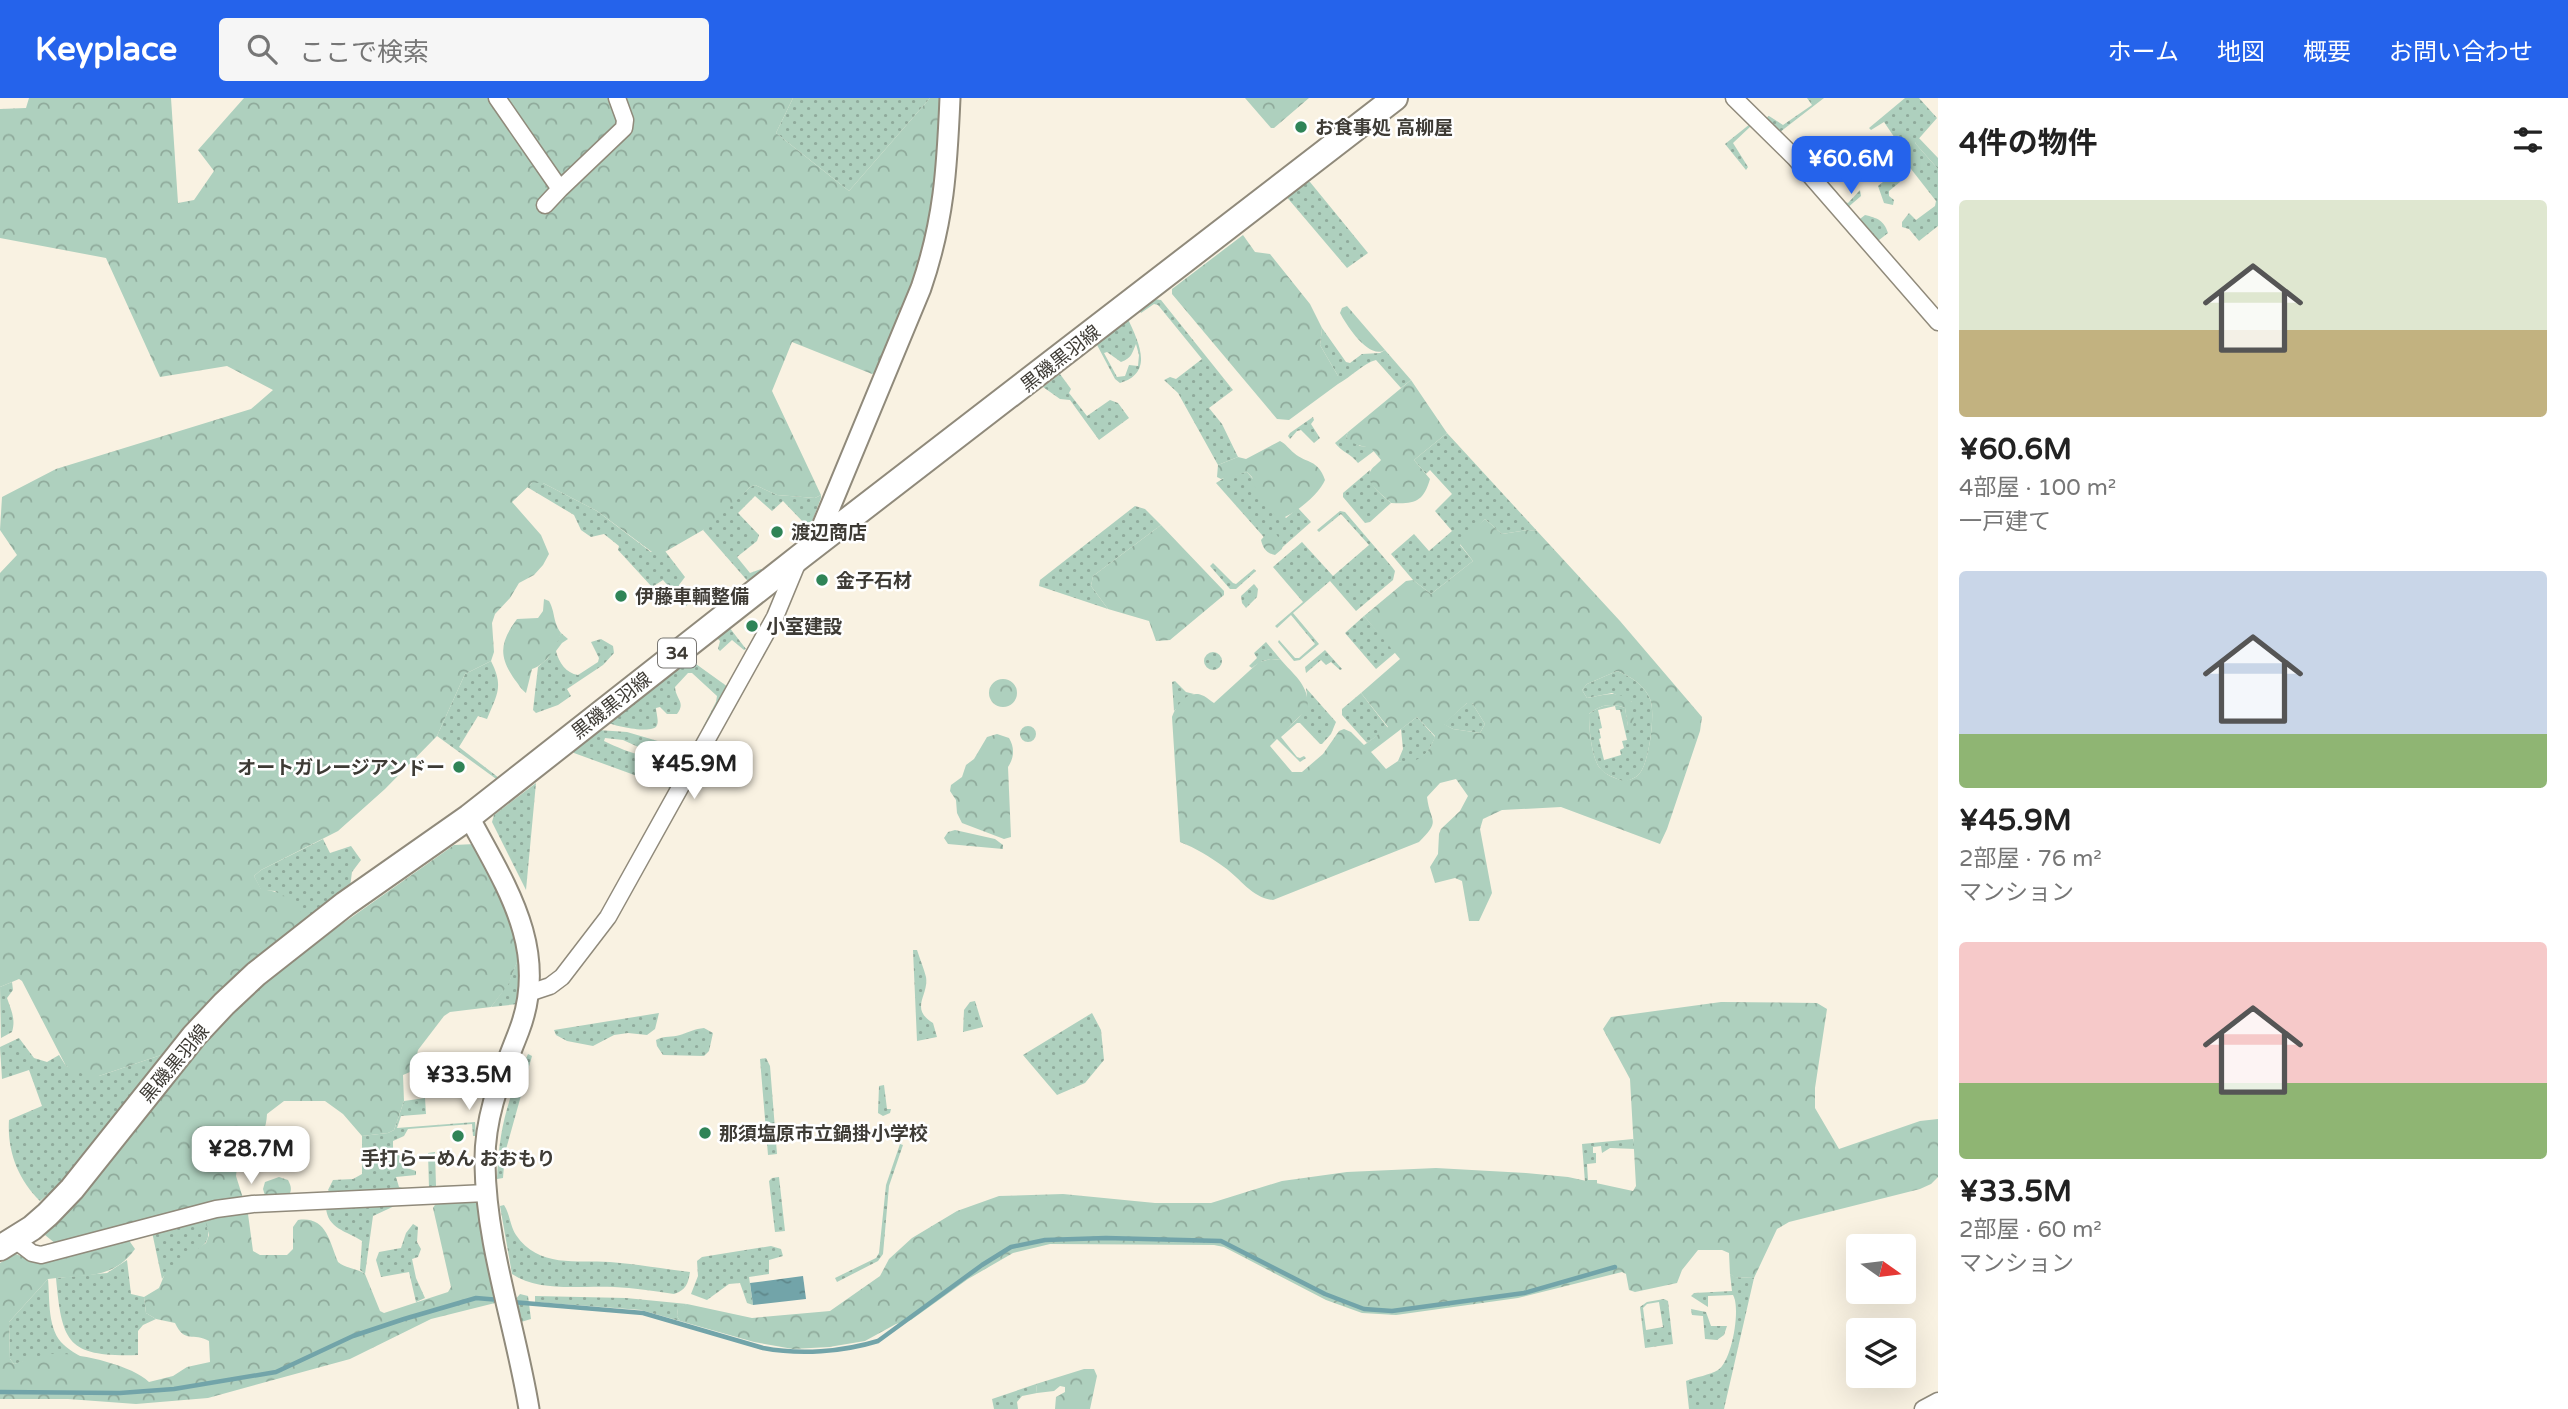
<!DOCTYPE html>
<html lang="ja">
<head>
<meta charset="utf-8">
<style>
  body { margin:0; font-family:"Varela Round","Noto Sans JP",sans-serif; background:#f6f6f6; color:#222; height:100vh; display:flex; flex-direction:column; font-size:26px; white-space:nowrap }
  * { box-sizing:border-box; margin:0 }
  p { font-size:23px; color:#767676 }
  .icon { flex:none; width:38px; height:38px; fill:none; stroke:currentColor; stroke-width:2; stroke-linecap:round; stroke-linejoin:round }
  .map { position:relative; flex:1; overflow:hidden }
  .side { display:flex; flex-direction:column; background:#fff; width:630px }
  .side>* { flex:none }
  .needle { width:46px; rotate:104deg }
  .controls { position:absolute; left:1846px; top:1136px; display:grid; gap:14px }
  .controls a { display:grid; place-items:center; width:70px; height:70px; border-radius:7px; background:#fff; box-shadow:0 7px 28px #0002; font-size:35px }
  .price { position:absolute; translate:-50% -60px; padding:0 16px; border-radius:14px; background:#fff; color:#222; font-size:23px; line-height:46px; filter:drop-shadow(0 2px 4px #0008) }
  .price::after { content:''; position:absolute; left:50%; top:42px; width:21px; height:16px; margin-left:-10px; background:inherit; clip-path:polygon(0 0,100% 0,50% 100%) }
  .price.active { background:#2563eb; color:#fff }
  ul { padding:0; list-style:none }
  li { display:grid; align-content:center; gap:14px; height:371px; padding:0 21px }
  li span { display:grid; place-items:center; height:217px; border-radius:7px; color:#555 }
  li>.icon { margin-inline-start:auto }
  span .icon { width:126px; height:126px; fill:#fffc; stroke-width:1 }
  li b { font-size:30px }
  h2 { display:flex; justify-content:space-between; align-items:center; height:84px; padding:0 21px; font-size:30px }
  header { display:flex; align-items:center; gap:42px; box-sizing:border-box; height:98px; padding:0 35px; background:#2563eb; color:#fff }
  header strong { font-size:33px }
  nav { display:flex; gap:38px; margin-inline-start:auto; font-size:24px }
  .search { width:490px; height:63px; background:#f6f6f6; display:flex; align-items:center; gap:18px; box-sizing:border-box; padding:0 24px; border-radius:7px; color:#767676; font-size:26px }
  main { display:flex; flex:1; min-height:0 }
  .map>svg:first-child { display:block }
  .grass { fill:url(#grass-dots); fill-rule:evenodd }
  .forest { fill:url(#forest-crowns); fill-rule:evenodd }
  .water { fill:url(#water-ripples) }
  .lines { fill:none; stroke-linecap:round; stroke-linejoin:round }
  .stream { stroke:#72a4a9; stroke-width:4.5 }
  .minor-casing { stroke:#908a7b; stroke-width:19 }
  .tertiary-casing { stroke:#908a7b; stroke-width:23 }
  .primary-casing { stroke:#908a7b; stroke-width:28 }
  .minor { stroke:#fff; stroke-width:16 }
  .tertiary { stroke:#fff; stroke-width:19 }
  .primary { stroke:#fff; stroke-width:24 }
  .poi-dot { fill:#2f8457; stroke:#fff; stroke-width:2.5 }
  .labels { text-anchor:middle; stroke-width:5; stroke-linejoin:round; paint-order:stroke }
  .shield { fill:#fff; stroke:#787672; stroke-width:2 }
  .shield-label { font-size:18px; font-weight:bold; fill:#3e3b35 }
  .poi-label { font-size:19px; font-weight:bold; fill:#3e3b35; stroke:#fff; text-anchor:start }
  .street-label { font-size:19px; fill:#3e3b35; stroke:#fff }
</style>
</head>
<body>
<header>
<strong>Keyplace</strong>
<div class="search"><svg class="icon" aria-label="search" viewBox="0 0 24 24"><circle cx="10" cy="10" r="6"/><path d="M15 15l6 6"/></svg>ここで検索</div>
<nav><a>ホーム</a><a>地図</a><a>概要</a><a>お問い合わせ</a></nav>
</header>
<main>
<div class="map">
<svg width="1938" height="1311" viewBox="0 0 1938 1311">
  <defs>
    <pattern id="grass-dots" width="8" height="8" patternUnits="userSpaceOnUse" patternTransform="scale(1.75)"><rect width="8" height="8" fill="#aed0be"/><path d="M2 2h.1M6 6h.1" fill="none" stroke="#8faa9b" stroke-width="1.8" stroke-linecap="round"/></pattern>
    <pattern id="forest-crowns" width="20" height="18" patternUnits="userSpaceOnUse" patternTransform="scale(1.75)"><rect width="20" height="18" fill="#aed0be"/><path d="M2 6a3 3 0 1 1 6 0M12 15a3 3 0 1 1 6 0" fill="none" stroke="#8faa9b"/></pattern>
    <pattern id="water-ripples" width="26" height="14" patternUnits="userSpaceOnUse" patternTransform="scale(1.75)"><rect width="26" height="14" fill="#72a4a9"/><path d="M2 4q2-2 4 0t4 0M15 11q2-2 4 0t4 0" fill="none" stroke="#5f878a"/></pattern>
  </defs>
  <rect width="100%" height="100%" fill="#f9f2e2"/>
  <path class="grass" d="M793 0H930L849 93 776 35Z
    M1807 0H1824L1780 34 1766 20 1769 18 1783 27 1812 7Z
    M1905 0H1919L1937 20 1915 45 1938 71V128L1919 143 1909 131 1902 129V124L1909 115 1916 122 1935 108 1936 103 1904 62 1901 49 1884 24 1871 32 1869 30Z
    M1750 26 1751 28 1733 45 1748 69 1746 72 1725 46Z
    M1834 60 1837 63 1822 76 1845 104 1848 105 1860 92 1861 98 1846 111 1815 75Z
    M1894 75 1900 84 1889 93V98L1894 102 1893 107 1884 105 1878 88Z
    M1304 83 1310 84 1368 155 1347 170 1285 97Z
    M1865 117C1877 120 1884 122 1888 135L1874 146 1856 124Z
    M1154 201 1161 202 1233 292 1209 310 1222 326 1238 359 1218 367 1178 295 1164 282 1170 279 1176 281 1202 261 1158 207 1154 206 1141 215 1139 212Z
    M1128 221C1138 243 1155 275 1120 285L1115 281 1096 245ZM1136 246 1139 257 1138 268 1129 267 1125 278 1117 279 1104 255 1107 254 1121 264C1132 260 1132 255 1136 246Z
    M1322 230 1346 264 1350 265 1362 256 1380 255 1385 252 1411 282 1401 290 1376 262C1364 265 1351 279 1338 286V278L1320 247Z
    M1060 276 1071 291 1069 295 1087 318 1110 302 1118 305 1129 320 1099 342 1070 302 1060 301 1043 289Z
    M1313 319 1314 322 1311 326 1320 340 1314 345 1301 332 1297 333 1290 341 1288 338 1290 335Z
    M1348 334 1346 339 1360 348 1371 349 1374 353 1358 365C1351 356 1342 354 1335 345Z
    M1447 335 1537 433 1528 432 1502 436 1485 421 1460 447 1473 463 1431 496 1413 482 1391 456 1414 436 1429 453 1452 433 1435 413 1452 396 1430 372 1426 376 1414 362Z
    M1370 372C1367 387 1381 396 1391 405L1370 424 1365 425 1343 399V395Z
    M1247 374 1286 420 1298 410 1311 424 1277 454 1216 385 1227 378Z
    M532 385H543L597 413 651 454 665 453 685 479 679 487 691 504 686 508 663 482 652 489 618 452 619 448 604 436 591 439 581 432 574 417 527 389Z
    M755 387 777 397 815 400 821 397V400L807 437 799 445 805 431 804 425 783 403 772 413 755 398 738 415 759 437 757 443 737 459 750 475 761 471 769 473 752 488 703 432 750 389Z
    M1135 408 1145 411 1161 427 1093 478 1091 488 1108 511 1039 488 1040 482Z
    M1340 413 1345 414 1392 469 1395 473 1393 482 1356 513 1330 483 1293 515 1319 546 1300 562 1294 563 1278 544 1279 542 1295 560H1299L1315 546 1291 517 1277 530 1275 528 1303 504 1273 469 1302 444 1333 478 1369 447 1341 416 1319 434 1317 432Z
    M1213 465 1233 485 1236 486 1254 471 1256 473 1236 491H1230L1210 468Z
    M1254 486 1258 491 1257 499 1246 510 1242 505 1241 498Z
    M1364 518 1396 554 1376 571 1345 535Z
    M729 529 746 551 744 552 732 542 720 553 718 551 720 543 716 539Z
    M561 535 568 541 562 545 556 553C559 565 566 575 578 577L598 564 599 560 591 544 601 541 613 548 614 555 603 567 567 591 571 598 558 607 536 615 533 612 538 569 548 560Z
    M1266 544 1281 562C1269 560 1261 562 1252 570L1249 568 1257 560 1254 555Z
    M1325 552 1342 571 1340 572 1331 564 1326 567 1321 562 1306 575 1305 569Z
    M1204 563a9 9 0 1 1 18 0a9 9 0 1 1-18 0Z
    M689 561 728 589 705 631 703 629 716 604 717 598 692 575H688L675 589C676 602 686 604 677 616H667L660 609 656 610C656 614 659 623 657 627 654 637 616 628 608 625Z
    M491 563C504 589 497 596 487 621L478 618 459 649 499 680 529 657 499 683 437 638 465 576Z
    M1617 573C1631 579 1644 586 1650 601 1656 613 1649 667 1639 676 1636 680 1629 682 1624 684 1616 680 1604 677 1599 669 1591 657 1589 630 1589 616 1599 607 1612 604 1625 610L1628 628 1632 604 1612 595 1587 600 1582 592 1587 586ZM1615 608 1616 612H1620L1627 642 1622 643 1624 650 1620 652 1621 657 1604 662 1599 641 1601 640 1599 631 1602 630 1598 612Z
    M1175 583 1186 594 1194 596 1187 599 1174 613 1172 584Z
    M1306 590 1336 624 1331 636 1322 646H1320L1300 625H1297L1281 639 1297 659 1300 660 1304 658 1306 660 1300 664 1276 640C1294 623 1311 616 1306 590Z
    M1361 595 1388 630 1367 645 1342 617V611Z
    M1467 605H1472L1485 626 1480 635 1453 631 1443 626Z
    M1417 619 1435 639C1428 657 1418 669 1398 663L1403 651 1401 631Z
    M598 632 627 634 661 644 677 676 670 690 574 655 573 653ZM605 640 623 642 647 653 644 658C631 655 616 649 604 643Z
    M536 685 526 792 492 724 494 717Z
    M323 741 330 755 351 748 361 762 352 774 350 789 303 825 275 793 261 792 254 778 261 772Z
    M913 852H917C920 861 924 871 926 879 929 898 909 910 933 925L937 939 917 943Z
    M519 859 518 906 491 909 508 886Z
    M12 884 13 892 7 900C11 912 16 921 12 934L1 940 0 889Z
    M975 903 983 929 963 934 964 912 970 904Z
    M659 915 655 931 647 937 628 935 614 937 593 948 567 943 556 937 554 932Z
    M1092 915 1101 932 1104 962 1085 985 1057 997 1023 957Z
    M704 930 713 935 709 953 704 958 663 957 657 948 656 942C665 937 672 940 680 937 689 934 695 931 704 930Z
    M19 940 34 960 47 964 59 957 66 968 99 978 167 955 59 1087 40 1103C18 1081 7 1053 9 1022L42 1008 29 972 2 981 0 949Z
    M528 956 532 958 505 1055 503 1080 497 1081C499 1031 507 1002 528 956Z
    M766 960 770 968 777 1056 768 1057 760 961Z
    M884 987 887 1011H891L890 1015 883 1018 878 1015 879 988Z
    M425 1000 426 1016 401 1018 397 1030 475 1024 476 1038H473L472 1026 408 1031 404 1038 393 1043V1054L402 1059 407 1070 416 1073V1077L396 1079 399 1089 405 1091 331 1096 328 1092 333 1082 353 1081 362 1076V1038L388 1035 394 1032 404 1003Z
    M1633 1041 1636 1051 1610 1050 1602 1055 1601 1048 1593 1049V1055H1596V1065L1587 1066 1588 1082H1597V1086L1585 1084 1582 1046Z
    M900 1046 903 1047 889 1088 883 1156 878 1163 837 1184 835 1180 876 1160 879 1155 886 1087Z
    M435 1054 436 1088 478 1087 474 1091 429 1090 428 1055Z
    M779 1079 785 1133 775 1134 769 1083 772 1080Z
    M401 1105 373 1118 365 1176 360 1172 362 1143C347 1133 327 1131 326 1109Z
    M504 1107C510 1116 510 1128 516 1137 538 1170 577 1162 610 1164 637 1166 664 1171 690 1174 688 1186 686 1192 674 1196 654 1193 634 1190 614 1189 582 1187 540 1195 512 1176L500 1108Z
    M204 1117C206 1123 209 1132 208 1139 205 1154 171 1165 162 1181L152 1134Z
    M413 1126 418 1129 417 1144 421 1151 418 1159 412 1161 416 1180 425 1200 416 1204 409 1174 381 1179 376 1162 379 1154 401 1150 406 1135Z
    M771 1148 781 1151 783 1158 769 1162V1176L749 1179 753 1207 747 1205 740 1185 729 1186 707 1202 691 1196 698 1178 697 1163 702 1159Z
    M127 1162 131 1196 144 1199 146 1215 156 1221 143 1227 138 1233V1257C68 1259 62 1246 56 1180L107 1175Z
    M1730 1176 1735 1179 1754 1180 1724 1311H1689L1686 1283C1696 1279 1710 1277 1718 1272 1732 1263 1741 1210 1733 1197L1708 1198V1209L1691 1198 1694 1195 1732 1193Z
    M48 1181C50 1202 47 1232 64 1247 69 1252 77 1256 83 1260L54 1256 14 1266 10 1261 9 1224Z
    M520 1196 528 1198 531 1221 521 1224 514 1203Z
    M535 1198 626 1200 687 1206 678 1210 677 1218 680 1223 641 1212 535 1204Z
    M1664 1201 1668 1203 1673 1246 1645 1250 1640 1209 1647 1204ZM1659 1204 1663 1229 1646 1232 1643 1210 1647 1206Z
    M1691 1211 1706 1214 1711 1228H1727L1724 1237 1717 1242 1705 1241 1703 1218 1692 1217Z
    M1036 1286 1037 1295 1022 1298 1017 1304 1018 1311H994L992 1301Z"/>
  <path class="forest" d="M29 0H171L178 105 194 102 214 73 198 52 244 0H793L776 35 849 93 930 0H942L929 151 877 274 872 276 792 244 772 293 821 397 815 400 777 397 755 387 750 389 710 428 663 455 652 454 597 413 543 385H532L512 404 541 437 549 456 543 467 534 477 519 485 510 500 495 516 492 525 494 554 491 563 465 576 437 638 385 691 338 733 261 772 254 778 261 791C280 793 302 803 303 825L249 865 211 902 167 955 99 978H87L66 968 22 883 19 881 0 889V475L17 457 0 432 2 399 56 371 251 311 273 292 227 268 160 279 106 160 0 140V11L26 10Z
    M1245 0H1309L1274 30H1271Z
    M1918 39 1938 60V71L1915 45Z
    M1243 137 1255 154 1270 156 1310 206 1322 230 1320 247 1338 278V286L1289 322 1277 321 1172 196V191Z
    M1347 208 1385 252C1369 262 1347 228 1340 215L1342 210Z
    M1411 282 1447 335 1414 362 1430 381C1423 405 1414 406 1391 405 1384 398 1364 385 1370 374 1372 369 1378 366 1381 362L1371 350C1362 348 1352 347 1346 339L1348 334Z
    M1280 343C1286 346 1289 351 1294 355 1307 366 1318 361 1325 382 1320 395 1293 419 1278 421L1256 393 1252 379 1247 374 1221 381 1217 379 1218 367 1238 359 1246 361Z
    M1485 421 1502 436 1528 432 1537 433 1620 523 1702 619 1700 633 1667 731 1660 746 1561 709 1502 712 1483 721 1480 731 1492 795 1479 823H1469L1462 783 1455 780 1435 785 1430 769 1438 756 1439 736 1441 731 1460 713 1468 698 1456 681 1440 685 1427 699C1430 725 1442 721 1419 744L1273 802C1252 800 1241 781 1224 769 1210 759 1196 750 1180 744L1172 619C1176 607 1189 590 1204 598 1208 600 1210 603 1214 605L1259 564 1271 561 1281 562C1294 577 1311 589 1307 611L1270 648 1292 674H1302L1323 656 1339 633 1344 631 1351 634 1364 647 1367 645 1388 629 1361 595 1400 561 1364 518 1406 483 1413 482 1431 496 1473 463 1460 446V443ZM1617 573C1631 579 1644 586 1650 601 1656 613 1649 667 1639 676 1636 680 1629 682 1624 683 1616 681 1605 677 1599 669 1591 657 1589 630 1589 616 1599 607 1612 604 1625 610L1628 629H1632L1634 625 1632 604C1617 591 1604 597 1587 600L1582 592 1587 586ZM1467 605H1472L1485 626 1480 635 1453 631 1444 626ZM1417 619 1435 638C1429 657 1417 667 1398 663L1386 671 1371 654Z
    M1161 427 1224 493V497L1170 542 1156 543 1149 523 1108 511 1091 488 1093 478Z
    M1268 434 1276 436 1283 446 1282 451 1275 457C1266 455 1263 450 1261 442Z
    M544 501 549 503C556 516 552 522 561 535 556 550 547 566 532 571L526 595C521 591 519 587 515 582 498 558 500 544 517 521L538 520 543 513Z
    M989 595a14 14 0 1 1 28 0a14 14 0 1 1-28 0Z
    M1020 636a8 8 0 1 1 16 0a8 8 0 1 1-16 0Z
    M997 636 1009 640C1015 650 1014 660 1008 669L1011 739 1004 741 962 725 957 715 956 702 950 693 951 687 962 679 966 667 974 661 987 639Z
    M955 732 995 741 1003 747V751L948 746 944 740 948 734Z
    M475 746 511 811 519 859 508 887 491 909 450 914 444 918 418 952 415 966 410 974 403 977 404 1003 394 1032 388 1035 362 1038 343 1016 325 1003H284L267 1016C266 1040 254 1045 238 1061L236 1078 248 1116 253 1153 260 1157H287L293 1151V1129L298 1122C326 1118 329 1142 338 1164 346 1171 357 1170 365 1176L380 1213 384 1215 448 1194 451 1189 433 1110 438 1102 480 1099 501 1197 495 1205 431 1221 350 1261 208 1300 136 1306 68 1301H0V1165L16 1156 32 1163 128 1141 135 1151C112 1183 83 1176 48 1181L9 1224 10 1261 14 1266C26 1262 38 1258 51 1256 76 1254 132 1267 149 1284L173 1278 187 1269 210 1264 209 1243C193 1234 185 1246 175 1225L156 1221 146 1215 144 1199 159 1190 166 1173 206 1145 209 1137 204 1117 56 1146 45 1137 233 913 264 881 454 747Z
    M1721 904 1817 905 1827 911 1815 990V1010L1839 1051 1920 1023 1938 1021V1079L1931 1086 1920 1091 1789 1124 1777 1131 1754 1180 1734 1179 1730 1176 1729 1155 1722 1152H1698L1682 1172 1677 1185 1635 1194 1629 1192 1626 1176 1622 1174 1518 1200 1396 1217 1362 1215 1326 1202 1224 1149 1214 1147 1050 1146 1013 1155 968 1181 911 1222 896 1226 865 1243 829 1249 793 1251 754 1244 680 1223 677 1218 678 1209 687 1206 752 1220 830 1213 880 1178 889 1161 912 1140 957 1113 999 1098 1063 1096 1155 1105H1211L1282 1083 1347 1074 1436 1070 1526 1075 1568 1079 1633 1093 1636 1088 1630 981 1603 931 1611 919Z
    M279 1079 288 1082C292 1089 292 1094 287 1100L266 1101 263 1091 265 1084Z
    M1084 1271H1094L1097 1278 1090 1311H1055L1056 1299 1065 1294V1289L1060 1288 1054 1293 1037 1295 1036 1286Z"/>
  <path class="water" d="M803 1178 806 1201 753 1207 750 1185Z"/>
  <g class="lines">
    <path class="stream" d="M512 1204 643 1215 763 1250C800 1257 842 1254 878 1243L982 1167 1011 1149 1045 1142 1106 1140 1221 1143 1325 1196 1364 1211 1392 1213 1524 1195 1615 1169
      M0 1294 120 1295 174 1291 276 1274 353 1238 404 1221 476 1200 500 1202"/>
    <defs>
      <path id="minor" d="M497 0 560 91 624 30 625 22 617 0
        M1734 0 1795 60 1938 224
        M545 107 560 91
        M529 895 550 888 562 879 608 819 775 519 799 461
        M15 1142 32 1155 41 1157 216 1111 253 1106 486 1095
        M1923 1311 1938 1303"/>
      <path id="tertiary" d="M814 448 921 190C944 123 947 70 950 0
        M469 719C506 788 550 852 519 933 502 977 484 1017 485 1066 486 1148 516 1230 529 1311"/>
      <path id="primary" d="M0 1150 32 1130 48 1116 72 1091 194 938 224 906 256 876 345 806 469 719 801 458 1395 0"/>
    </defs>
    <use href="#minor" class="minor-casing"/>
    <use href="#tertiary" class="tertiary-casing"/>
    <use href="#primary" class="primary-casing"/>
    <use href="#minor" class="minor"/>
    <use href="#tertiary" class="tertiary"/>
    <use href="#primary" class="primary"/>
  </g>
  <g class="poi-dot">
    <circle cx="1301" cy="29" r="7"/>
    <circle cx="777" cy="434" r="7"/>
    <circle cx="822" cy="482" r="7"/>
    <circle cx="621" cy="498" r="7"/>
    <circle cx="752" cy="528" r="7"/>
    <circle cx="459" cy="669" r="7"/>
    <circle cx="705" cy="1035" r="7"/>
    <circle cx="458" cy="1038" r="7"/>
  </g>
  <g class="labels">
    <rect class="shield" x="658" y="540.5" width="38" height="29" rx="5"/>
    <g class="shield-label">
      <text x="677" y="561">34</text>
    </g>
    <g class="poi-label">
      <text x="1315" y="36">お食事処 高柳屋</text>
      <text x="791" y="441">渡辺商店</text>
      <text x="836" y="489">金子石材</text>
      <text x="635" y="505">伊藤車輌整備</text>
      <text x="766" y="535">小室建設</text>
      <text x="445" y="676" text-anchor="end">オートガレージアンドー</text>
      <text x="719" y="1042">那須塩原市立鍋掛小学校</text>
      <text x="458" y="1067" text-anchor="middle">手打らーめん おおもり</text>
    </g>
    <g class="street-label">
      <text transform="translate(1060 260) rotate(-38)" y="7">黒磯黒羽線</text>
      <text transform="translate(611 607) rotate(-38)" y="7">黒磯黒羽線</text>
      <text transform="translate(174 965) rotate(-50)" y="7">黒磯黒羽線</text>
    </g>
  </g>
</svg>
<div class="controls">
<a><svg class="needle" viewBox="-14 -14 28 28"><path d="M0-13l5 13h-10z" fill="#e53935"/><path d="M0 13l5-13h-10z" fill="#767676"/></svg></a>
<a><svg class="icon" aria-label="layers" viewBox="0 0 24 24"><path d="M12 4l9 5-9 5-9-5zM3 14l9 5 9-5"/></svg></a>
</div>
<b class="price active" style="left:1851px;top:98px">¥60.6M</b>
<b class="price" style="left:694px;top:703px">¥45.9M</b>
<b class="price" style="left:469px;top:1014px">¥33.5M</b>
<b class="price" style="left:251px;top:1088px">¥28.7M</b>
</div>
<section class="side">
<h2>4件の物件<svg class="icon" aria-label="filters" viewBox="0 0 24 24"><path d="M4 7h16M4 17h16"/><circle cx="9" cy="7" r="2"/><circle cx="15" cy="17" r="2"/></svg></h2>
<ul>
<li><span style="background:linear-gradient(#dfe7d0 60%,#c2b280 0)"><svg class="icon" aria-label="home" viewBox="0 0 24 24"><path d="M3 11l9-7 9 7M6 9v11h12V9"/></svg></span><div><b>¥60.6M</b><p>4部屋 · 100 m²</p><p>一戸建て</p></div></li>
<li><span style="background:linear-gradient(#c9d6e8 75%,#8fb573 0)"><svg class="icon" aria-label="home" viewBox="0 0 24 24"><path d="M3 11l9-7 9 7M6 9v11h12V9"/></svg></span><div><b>¥45.9M</b><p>2部屋 · 76 m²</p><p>マンション</p></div></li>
<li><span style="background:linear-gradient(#f6c9c9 65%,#8fb573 0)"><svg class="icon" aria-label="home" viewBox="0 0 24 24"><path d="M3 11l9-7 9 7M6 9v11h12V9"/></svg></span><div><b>¥33.5M</b><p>2部屋 · 60 m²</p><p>マンション</p></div></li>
</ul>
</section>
</main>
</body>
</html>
